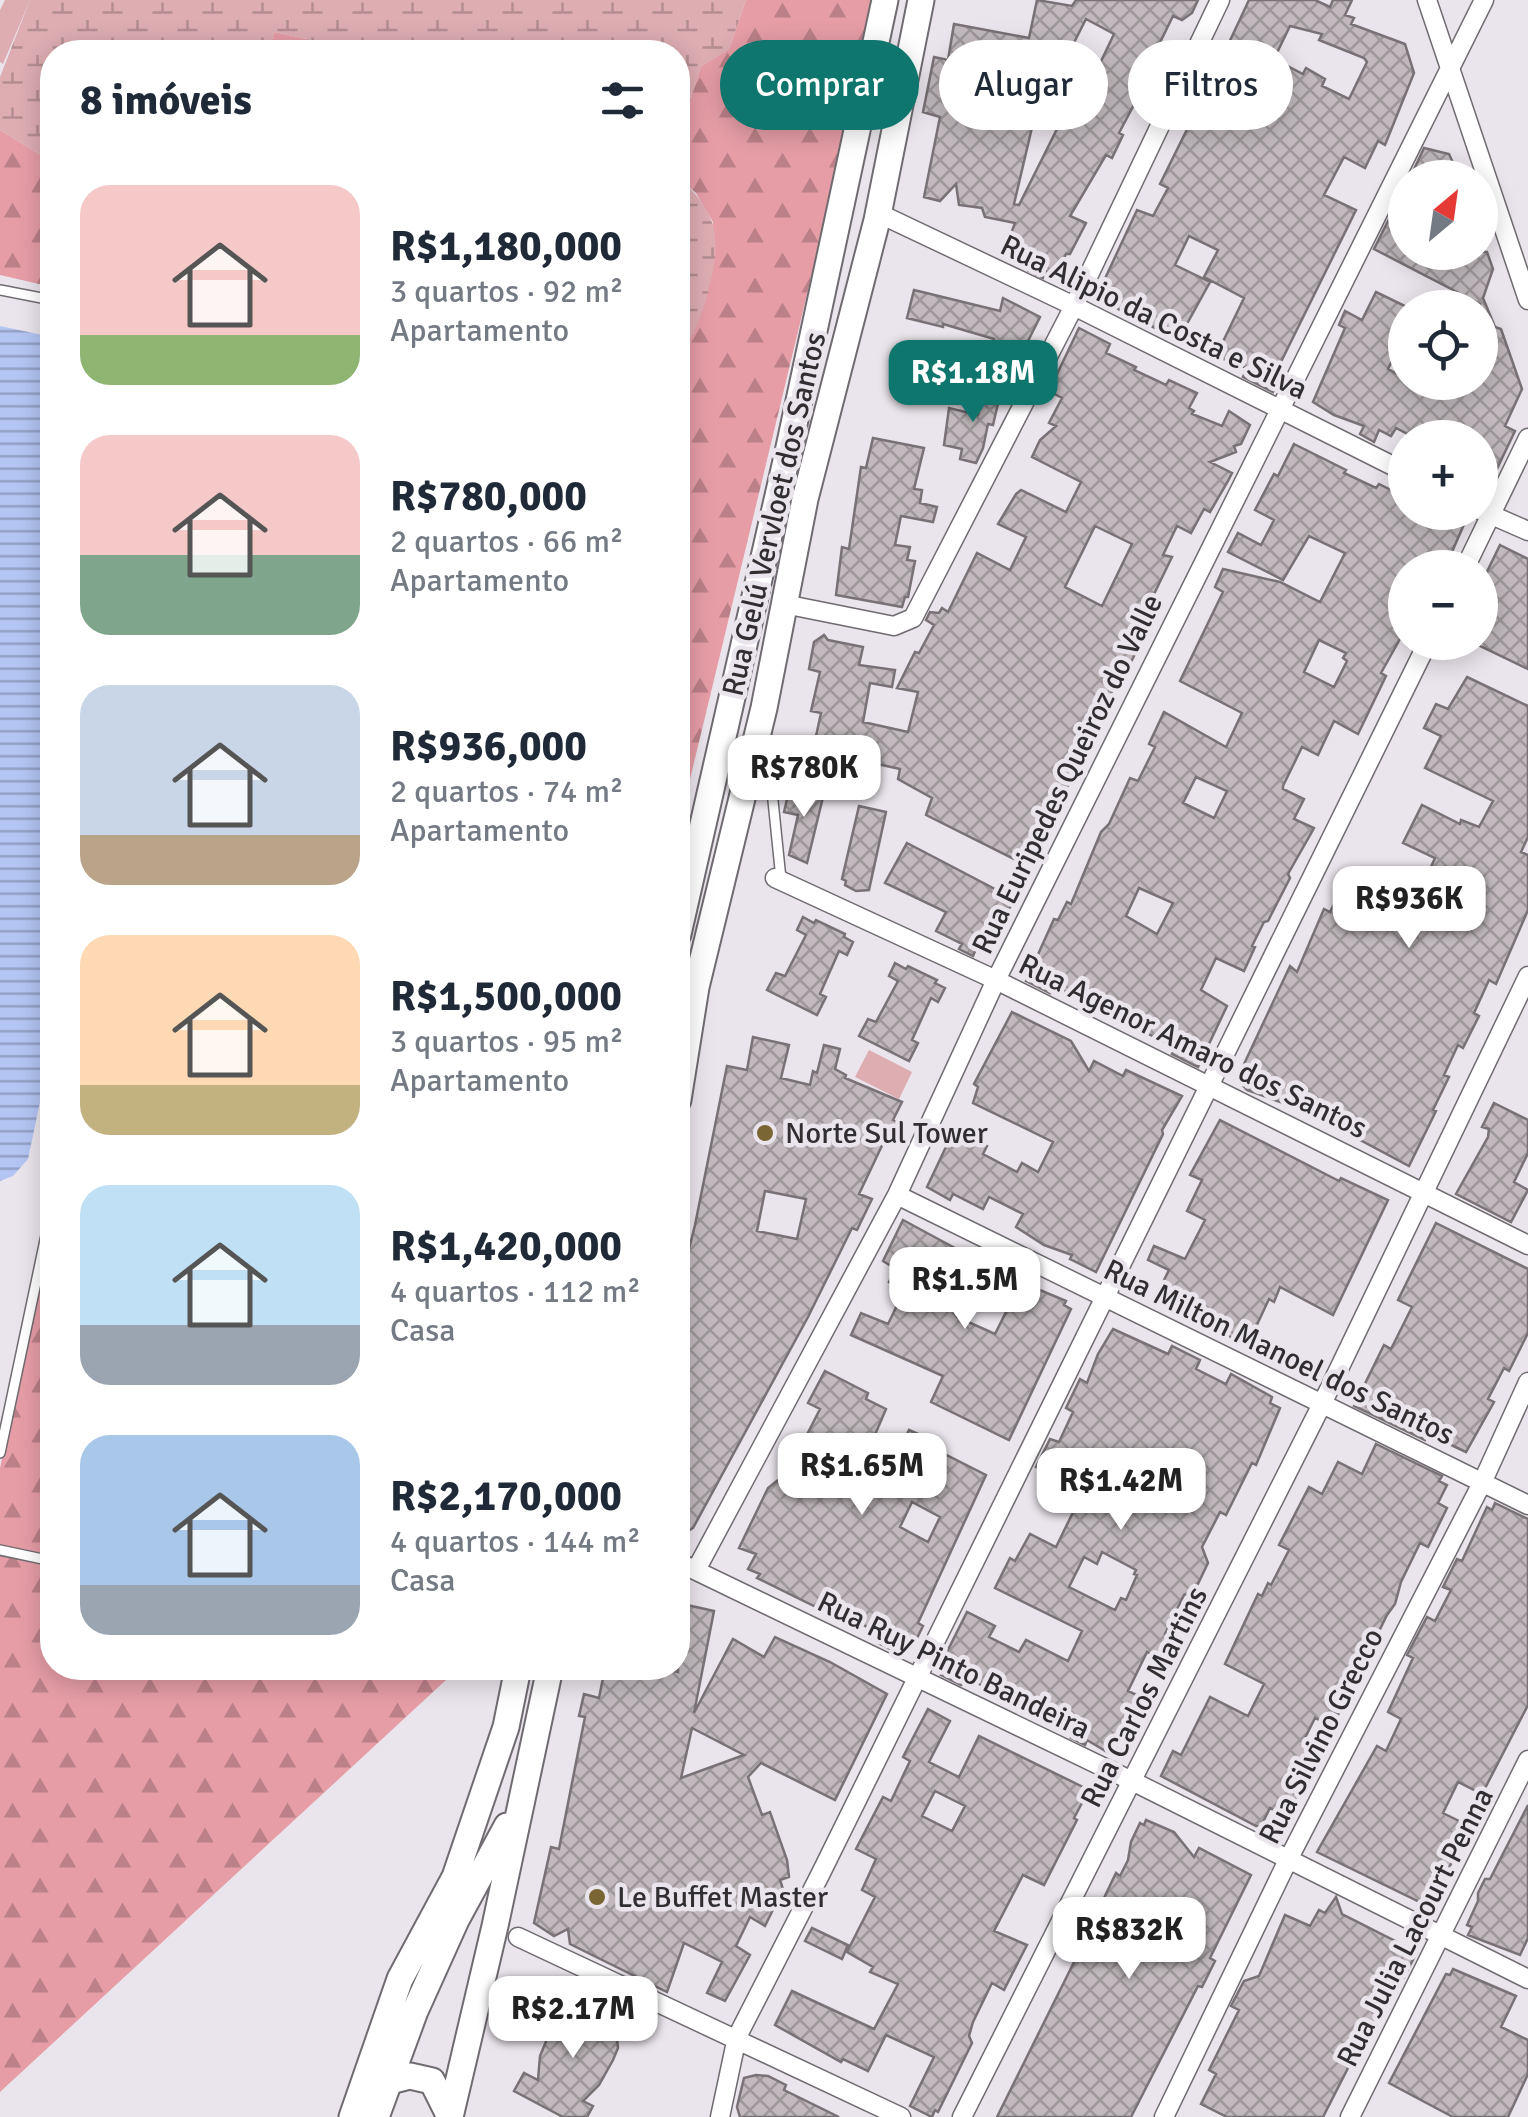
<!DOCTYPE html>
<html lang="pt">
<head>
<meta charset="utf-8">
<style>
  body { margin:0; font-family:Signika,sans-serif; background:#f6f6f7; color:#1f2937; height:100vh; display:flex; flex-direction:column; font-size:38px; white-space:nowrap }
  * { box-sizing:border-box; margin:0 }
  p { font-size:32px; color:#747a83 }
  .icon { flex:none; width:55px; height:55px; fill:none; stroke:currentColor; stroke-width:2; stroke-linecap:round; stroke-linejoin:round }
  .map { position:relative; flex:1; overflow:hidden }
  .sheet { position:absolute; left:40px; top:40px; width:650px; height:1640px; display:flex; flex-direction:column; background:#fff; border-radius:40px; box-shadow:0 5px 25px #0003 }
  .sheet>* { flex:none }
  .top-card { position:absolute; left:720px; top:40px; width:658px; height:90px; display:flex; gap:20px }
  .needle { width:65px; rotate:29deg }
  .fabs { position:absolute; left:1388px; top:160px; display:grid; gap:20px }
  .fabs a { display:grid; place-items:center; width:110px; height:110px; border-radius:50%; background:#fff; box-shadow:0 5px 25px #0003; font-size:50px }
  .price { position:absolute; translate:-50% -85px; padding:0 22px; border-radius:20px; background:#fff; color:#222; font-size:32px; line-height:65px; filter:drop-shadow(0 2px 5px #0008) }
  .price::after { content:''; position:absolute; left:50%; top:60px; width:30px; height:22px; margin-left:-15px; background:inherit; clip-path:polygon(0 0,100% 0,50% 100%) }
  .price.active { background:#0f766e; color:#fff }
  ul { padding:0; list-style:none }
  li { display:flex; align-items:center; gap:30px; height:250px; padding:0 40px }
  li span { display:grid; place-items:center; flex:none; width:280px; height:200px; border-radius:30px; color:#555 }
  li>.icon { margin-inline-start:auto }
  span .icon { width:120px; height:120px; fill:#fffc; stroke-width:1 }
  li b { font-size:42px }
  h2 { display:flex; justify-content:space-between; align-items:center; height:120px; padding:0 40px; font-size:42px }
  .tag { padding:0 35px; border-radius:45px; background:#fff; box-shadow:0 5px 25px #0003; font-size:35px; line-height:90px }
  .tag.active { background:#0f766e; color:#fff }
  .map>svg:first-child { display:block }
  .green { fill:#ddadb2 }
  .forest { fill:url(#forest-firs) }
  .wetland { fill:url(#wetland-marsh) }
  .water { fill:url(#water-rules) }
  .building { fill:url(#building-cross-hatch); stroke:#787175; stroke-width:2.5; fill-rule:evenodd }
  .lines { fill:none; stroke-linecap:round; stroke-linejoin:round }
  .lane-casing { stroke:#706b71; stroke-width:12 }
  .street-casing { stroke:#706b71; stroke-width:21 }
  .secondary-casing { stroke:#706b71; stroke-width:29 }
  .lane { stroke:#fff; stroke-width:9 }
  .street { stroke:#fff; stroke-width:18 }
  .secondary { stroke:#fff; stroke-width:25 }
  .poi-dot { fill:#796634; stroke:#eae5ec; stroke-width:4 }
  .labels { text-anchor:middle; stroke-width:9; stroke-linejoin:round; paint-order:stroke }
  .street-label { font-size:30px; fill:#302e31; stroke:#eae5ec }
  .poi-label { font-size:30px; fill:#302e31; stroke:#eae5ec; text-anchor:start }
</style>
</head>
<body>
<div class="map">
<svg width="1528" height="2117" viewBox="0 0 1528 2117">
  <defs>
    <pattern id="forest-firs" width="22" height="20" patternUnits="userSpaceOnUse" patternTransform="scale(2.5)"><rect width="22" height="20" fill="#e69da6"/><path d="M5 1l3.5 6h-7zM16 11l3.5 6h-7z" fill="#bb8088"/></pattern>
    <pattern id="wetland-marsh" width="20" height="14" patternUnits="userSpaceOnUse" patternTransform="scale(2.5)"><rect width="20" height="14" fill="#ddadb2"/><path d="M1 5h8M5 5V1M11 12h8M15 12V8" fill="none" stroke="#b48d91"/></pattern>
    <pattern id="water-rules" width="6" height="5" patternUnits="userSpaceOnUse" patternTransform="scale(2.5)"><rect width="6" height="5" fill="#b4c5f4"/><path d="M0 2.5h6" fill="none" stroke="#93a0c6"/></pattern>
    <pattern id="building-cross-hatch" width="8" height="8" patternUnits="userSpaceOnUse" patternTransform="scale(2.5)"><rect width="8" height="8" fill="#c1b9bd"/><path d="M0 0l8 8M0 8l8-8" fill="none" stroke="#9d979a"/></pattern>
  </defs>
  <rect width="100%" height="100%" fill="#eae5ec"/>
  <path class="green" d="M5 0H30L3 64 0 62V10Z
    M869 1050 912 1072 899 1099 855 1077Z"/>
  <path class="forest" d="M746 0H878L678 829V356L688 343 713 222 696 193 678 178V120H684L701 66 729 49Z
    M274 32 369 52H269Z
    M0 130 52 162V287L0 275Z
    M52 1216V1668H459L0 2092V1468Z"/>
  <path class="wetland" d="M30 0H746L729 49 701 66 684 121 678 120V52H369L274 32 269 52H52V162L0 130V77Z
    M678 178C719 211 722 242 708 291 702 315 694 337 678 356Z"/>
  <path class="water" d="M0 326 52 337V1045L28 1159 13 1176 0 1181Z"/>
  <path class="building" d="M1037 0 1072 6 1076 0H1198L1192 13 1182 20 1173 16 1148 67 1153 69 1119 133 1123 135 1112 158 1106 155 1070 216 1086 223 1070 254H1066L1056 275 1046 271 1043 278 1029 271 1032 266 1004 252 1015 223 985 217 982 208 959 205 956 184 940 201 924 197 940 117 923 112 934 57 948 60 954 24 1029 38ZM1086 19 1114 34 1093 78 1089 76 1072 110 1068 107 1019 205 1014 204 1034 119 945 100 951 68 980 74 981 68 1035 79 1052 86Z
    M1249 0H1315L1330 7 1333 0H1352L1345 15 1354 18 1351 24 1405 44 1414 73 1385 145 1378 141 1365 168 1344 157 1324 195 1356 210 1276 372 1281 375 1273 392 1243 377 1247 368 1216 356 1244 298 1204 277 1218 250 1189 236 1175 265 1210 282 1178 340 1103 301 1109 289 1102 285 1137 210 1153 216 1168 188 1160 184 1207 89 1197 83 1212 79ZM1290 26 1322 34 1319 40 1364 58 1367 62 1349 99 1322 86 1325 79 1306 68 1303 74 1274 59Z
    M1424 148 1449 154 1460 178H1410Z
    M1405 187V252H1487L1493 269 1483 298 1495 327 1501 329 1522 389 1505 426 1515 431 1483 498H1480V438H1415L1396 428 1391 436 1379 430 1374 442 1360 434 1364 426 1334 415 1313 402 1345 328 1339 325 1345 311 1362 320 1376 292 1405 306V335L1388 369 1405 378V382H1416L1444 393 1440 382H1480V304L1374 249Z
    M914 290 1000 311 1003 298 1040 317 1014 369 991 357 994 339 943 324V327L907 318Z
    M1079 328 1110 344 1106 353 1136 367 1134 370 1166 385 1169 380 1197 393 1189 408 1194 411 1192 414 1222 426 1229 411 1250 425 1241 444 1234 446 1236 452 1210 462 1232 473 1228 481 1210 512 1204 509 1191 533 1177 526 1163 555 1172 557 1140 623 1146 626 1137 650 1119 686 1114 684 1106 714 1088 747 1083 744 1074 778 1050 809 1057 813 1041 847 1027 840 1018 861 926 815 932 798 898 779 900 769 813 750 821 713 811 711 820 672 809 669 814 642 824 635 828 640 863 647 859 665 895 670 892 687 870 683 863 722 908 732 918 692 897 688 915 652 919 653 934 625 926 620 930 612 939 613 942 608 948 612 977 553 1010 570 1026 537 998 524 1016 494 1021 490 1066 512 1081 482 1032 457 1040 440 1056 426 1049 423 1062 398 1049 391ZM1095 526 1132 544 1102 606 1065 587Z
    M1000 371 1005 373 993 425 988 424 983 448 976 463 960 459 962 449 944 445 949 408 978 415 981 401H985Z
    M873 438 924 448 914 489 922 490 920 503 937 507 933 522 901 516 895 545 910 547 907 560 915 561 908 597H905L902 607 836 595 842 547 849 549 861 467 866 468Z
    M1294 444 1346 470 1344 473 1376 488 1379 484 1405 497V512H1426L1436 518 1439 512H1445L1465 522 1445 568H1405V630L1381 673 1386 676 1358 734 1334 721 1318 755 1302 747 1283 786V789L1304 799 1294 819 1314 828 1288 874 1290 878 1268 921 1264 922 1252 946 1255 947 1244 971 1216 958 1201 990 1227 1006 1198 1067 1172 1054 1176 1047 1077 1000 1078 997 1054 986 1050 993 1026 981 1054 919 1058 920 1067 902 1071 904 1101 832 1109 824 1130 778 1138 781 1155 747 1149 744 1164 712 1226 747 1242 713 1180 681 1223 592 1215 587 1223 569 1280 582 1320 602 1345 553 1309 536 1283 580 1228 552 1238 533 1261 545 1274 520 1255 510 1274 474 1278 476ZM1319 640 1346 653 1343 658 1347 661 1334 687 1304 672ZM1196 777 1227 791 1214 818 1183 803ZM1139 888 1173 903 1157 934 1126 916Z
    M1500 545 1528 559V669L1480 646V586Z
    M1467 677 1528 706V837L1521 852 1528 855V910L1496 984 1489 980 1474 1013 1479 1016 1463 1048 1458 1045 1444 1075 1449 1077 1433 1110 1436 1111 1409 1166 1285 1100 1283 1103 1247 1090 1237 1079 1290 966 1297 972 1324 909 1330 912 1347 879 1426 915 1442 887 1426 878 1435 858 1403 843 1422 805 1460 824 1461 820 1479 827 1493 801 1425 768 1441 736 1424 728 1436 704 1448 709Z
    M790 787 824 793 807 863 789 855 798 815 784 812Z
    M859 806 886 812 869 890 856 891 845 885 846 881 842 879Z
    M907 843 1014 899 988 954 976 949 973 956 959 949 962 944 936 931 946 912 885 883Z
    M803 917 814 923 816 920 845 934 844 937 853 942 847 955 839 951 820 994 826 997 817 1015 767 990 776 973 785 976 806 935 797 930Z
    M895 963 906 969 908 966 937 980 935 983 945 988 938 1002 931 998 912 1040 918 1043 909 1061 859 1036 868 1019 876 1022 898 981 889 976Z
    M1012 1012 1071 1041 1089 1071 1094 1061 1123 1076 1126 1070 1182 1096 1162 1130 1163 1134 1096 1272 1070 1259 1072 1255 1044 1245 1016 1227 1023 1214 989 1197 983 1209 953 1194 950 1200 927 1187 954 1130 987 1146 983 1154 1017 1172 1022 1163 1038 1172 1053 1142 973 1103 978 1087 974 1084Z
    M753 1037 789 1045 781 1078 810 1085 813 1071 817 1073 824 1045 840 1049 835 1069 846 1075 845 1078 902 1102 893 1120 897 1122 891 1135 888 1133 859 1194 872 1199 857 1230 852 1228 808 1317 693 1528 678 1538V1293L695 1225 727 1066 747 1070ZM765 1191 806 1199 797 1239 757 1231Z
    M1494 1103 1528 1120V1153L1514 1182 1528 1190 1511 1222 1456 1194 1488 1137 1489 1129 1482 1127Z
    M1220 1120 1339 1181 1341 1178 1388 1200 1333 1315 1280 1287 1274 1302 1269 1299 1247 1346 1156 1296 1169 1270 1148 1260 1154 1246 1185 1259 1205 1220 1187 1211 1202 1180 1190 1175Z
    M903 1220 966 1254 967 1250 986 1259 983 1265 988 1268 976 1293 970 1290 957 1317 995 1334 1021 1282 1066 1301 1064 1305 1071 1309 1009 1440 931 1402 943 1376 851 1335 861 1313 888 1324 904 1291 889 1282 896 1269 883 1261Z
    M1436 1223 1528 1269V1333L1509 1371 1504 1368 1488 1399 1494 1402 1466 1452 1428 1434 1425 1440 1354 1406 1384 1345 1391 1349 1412 1307 1398 1300Z
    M1113 1329 1168 1354 1172 1346 1200 1360 1196 1369 1226 1384 1231 1374 1272 1397 1270 1403 1280 1408 1256 1465 1252 1463 1226 1515 1220 1512 1202 1547 1208 1563 1195 1590 1184 1595 1165 1634 1170 1637 1159 1658 1147 1652 1128 1691 1141 1697 1112 1755 1087 1740 1085 1745 1071 1738 1074 1731 969 1679 961 1685 941 1675 943 1671 939 1668 967 1612 995 1626 989 1637 1019 1652 1026 1640 1068 1661 1082 1631 995 1588 1010 1558 1015 1561 1030 1534 1056 1547 1081 1496 1063 1487 1065 1482 1036 1467 1050 1439 1059 1442 1073 1412 1066 1408 1080 1379 1087 1383 1098 1354ZM1102 1552 1136 1570 1134 1574 1137 1575 1126 1600 1121 1598 1115 1610 1069 1587 1084 1557 1097 1564Z
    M825 1371 868 1393 866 1399 886 1409 874 1437 899 1451 909 1430 925 1437 923 1443 986 1475 918 1623 923 1626 916 1640 912 1638 903 1655 878 1643 882 1635 844 1615 819 1605 818 1608 757 1578 760 1574 748 1569 756 1554 739 1548 768 1488 788 1472 820 1409 808 1403ZM912 1502 940 1517 928 1542 900 1527Z
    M1376 1444 1442 1476 1439 1481 1447 1485 1438 1503 1447 1508 1428 1547 1420 1543 1401 1582 1395 1604 1387 1615 1338 1715 1335 1713 1329 1725 1315 1718 1302 1744 1318 1752 1288 1817 1270 1808 1261 1826H1256L1161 1776 1173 1751 1181 1755 1210 1697 1248 1716 1264 1684 1225 1664 1258 1594 1262 1596 1268 1583 1271 1585 1289 1550 1279 1545 1309 1487 1322 1494 1338 1462 1362 1474Z
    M1495 1503 1528 1519V1705L1482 1794 1458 1782 1443 1813 1465 1824 1466 1828 1440 1890 1437 1888 1428 1906 1317 1852 1377 1746 1386 1751 1401 1719 1388 1712 1413 1658 1407 1655 1427 1617 1435 1621 1451 1590 1443 1587 1457 1559 1462 1561 1487 1507 1492 1510Z
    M678 1603 714 1611 694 1713 733 1639 764 1657 775 1637 830 1662 887 1694 835 1800 761 1763 748 1777 762 1815 770 1812 787 1860 789 1877 780 1880 783 1889 765 1926 750 1917 736 1946 750 1955 725 2001 707 1993 722 1962 684 1943 667 1992 570 1944 568 1929 554 1936 534 1923 551 1847 559 1849 585 1717 579 1716 584 1694 599 1698 605 1668H656L678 1672ZM692 1728 744 1755 681 1778Z
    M928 1709 950 1721 929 1762 959 1777 979 1736 1085 1788 1079 1799 1083 1801 1074 1818 1077 1820 1044 1885 1023 1875 994 1931 1027 1945 1004 1990 992 1983 973 2022 969 2036 972 2043 938 2112 935 2110 932 2117 910 2106 934 2057 886 2035 868 2071 843 2059 841 2062 775 2025 792 1991 874 2029 898 1984 870 1972 873 1967 847 1952 875 1897 862 1890 876 1859 856 1849 883 1797 891 1801 910 1761 903 1757ZM935 1791 965 1806 952 1831 922 1816Z
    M1528 1805V1938L1520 1955 1468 1935 1472 1927 1467 1925 1478 1901V1893L1485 1879H1490Z
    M1146 1820 1174 1832 1194 1857 1199 1848 1251 1875 1210 1958 1215 1961 1202 1987 1198 1986 1131 2117H997L1088 1934 1082 1931 1088 1918 1093 1921 1116 1873 1120 1876 1128 1860 1131 1842 1140 1823 1144 1825Z
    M1336 1897 1342 1914 1417 1952 1404 1977 1395 1972 1376 2011 1380 2013 1370 2033 1366 2030 1363 2036 1360 2033 1345 2064 1349 2066 1323 2117H1227L1201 2104 1216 2074 1209 2070 1239 2010 1231 2006 1244 1981 1259 1976 1285 1915 1310 1926 1319 1910 1325 1913Z
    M812 1928 848 1945 842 1959 805 1941Z
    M1453 1969 1516 1996 1501 2027 1528 2040V2074L1508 2117H1453L1389 2083 1446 1974 1450 1975Z
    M574 1998 624 2024 617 2038 618 2048 613 2060 599 2085 583 2101 593 2106 587 2117H563L514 2091 524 2073 538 2080 540 2056 552 2027Z
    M756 2075 768 2076 786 2085 784 2090 839 2117H740L737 2107 744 2078Z"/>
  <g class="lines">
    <defs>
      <path id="lane" d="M0 290 52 300
        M753 770 767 778 772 791 781 879
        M0 1453 52 1207
        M0 1550 52 1561"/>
      <path id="street" d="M1427 0 1528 300
        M878 213 1074 306 1405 472
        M1480 510 1528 531
        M1465 568 1528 438
        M784 604 894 626 913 618 1074 306 1220 0
        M775 878 996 980 1528 1245
        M897 1195 1528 1505
        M678 1562 1132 1781 1528 1979
        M696 1570 897 1195 996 980 1484 0
        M518 1937 901 2117
        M720 2117 737 2037 820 1875 1428 642
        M962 2117 1322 1404 1528 976
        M1164 2117 1288 1860 1482 1483 1528 1382
        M1350 2117 1528 1760"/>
      <path id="secondary" d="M678 934 788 452 885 0
        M678 1100 696 987 764 708 805 499 877 220 921 0
        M379 2084 410 2076 432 2081 450 2117
        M352 2117 400 1979 455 1877 506 1727 518 1668
        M376 2117 415 2011 456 1920 507 1826
        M450 2117 495 1926 550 1668"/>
    </defs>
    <use href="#lane" class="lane-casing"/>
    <use href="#street" class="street-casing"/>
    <use href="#secondary" class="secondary-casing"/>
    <use href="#lane" class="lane"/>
    <use href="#street" class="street"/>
    <use href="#secondary" class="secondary"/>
  </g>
  <g class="poi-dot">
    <circle cx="765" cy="1133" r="10"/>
    <circle cx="597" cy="1897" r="10"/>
  </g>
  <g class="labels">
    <g class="street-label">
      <text transform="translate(1154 317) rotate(26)" y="10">Rua Alipio da Costa e Silva</text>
      <text transform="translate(774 514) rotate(-77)" y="10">Rua Gelú Vervloet dos Santos</text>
      <text transform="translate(1067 774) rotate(-64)" y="10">Rua Euripedes Queiroz do Valle</text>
      <text transform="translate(1193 1046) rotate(26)" y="10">Rua Agenor Amaro dos Santos</text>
      <text transform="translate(1279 1352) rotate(26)" y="10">Rua Milton Manoel dos Santos</text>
      <text transform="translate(954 1665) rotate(26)" y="10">Rua Ruy Pinto Bandeira</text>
      <text transform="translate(1144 1697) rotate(-63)" y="10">Rua Carlos Martins</text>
      <text transform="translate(1321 1736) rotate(-63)" y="10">Rua Silvino Grecco</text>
      <text transform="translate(1415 1927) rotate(-63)" y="10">Rua Julia Lacourt Penna</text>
    </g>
    <g class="poi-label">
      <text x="785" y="1143">Norte Sul Tower</text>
      <text x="617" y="1907">Le Buffet Master</text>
    </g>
  </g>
</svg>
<div class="fabs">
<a><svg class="needle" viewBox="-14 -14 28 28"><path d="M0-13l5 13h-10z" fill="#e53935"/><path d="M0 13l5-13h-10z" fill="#747a83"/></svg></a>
<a><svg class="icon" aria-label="locate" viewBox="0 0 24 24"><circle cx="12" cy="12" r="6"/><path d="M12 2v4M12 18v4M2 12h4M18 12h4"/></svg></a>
<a>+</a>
<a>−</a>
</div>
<b class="price active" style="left:973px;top:425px">R$1.18M</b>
<b class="price" style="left:804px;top:820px">R$780K</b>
<b class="price" style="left:1409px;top:951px">R$936K</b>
<b class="price" style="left:965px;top:1332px">R$1.5M</b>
<b class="price" style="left:862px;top:1518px">R$1.65M</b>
<b class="price" style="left:1121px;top:1533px">R$1.42M</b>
<b class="price" style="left:1129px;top:1982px">R$832K</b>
<b class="price" style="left:573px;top:2061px">R$2.17M</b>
<div class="top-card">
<a class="tag active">Comprar</a>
<a class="tag">Alugar</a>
<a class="tag">Filtros</a>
</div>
<section class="sheet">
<h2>8 imóveis<svg class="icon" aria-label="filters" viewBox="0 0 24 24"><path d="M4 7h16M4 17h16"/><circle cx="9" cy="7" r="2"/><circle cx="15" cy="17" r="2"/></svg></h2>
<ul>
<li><span style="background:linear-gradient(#f6c9c9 75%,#8fb573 0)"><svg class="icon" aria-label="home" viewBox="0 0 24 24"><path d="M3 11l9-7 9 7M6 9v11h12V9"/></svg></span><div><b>R$1,180,000</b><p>3 quartos · 92 m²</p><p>Apartamento</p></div></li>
<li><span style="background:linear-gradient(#f6c9c9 60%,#7fa58c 0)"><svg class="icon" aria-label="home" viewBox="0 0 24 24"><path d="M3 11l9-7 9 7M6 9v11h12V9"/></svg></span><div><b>R$780,000</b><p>2 quartos · 66 m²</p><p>Apartamento</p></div></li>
<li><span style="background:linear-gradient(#c9d6e8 75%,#b9a48a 0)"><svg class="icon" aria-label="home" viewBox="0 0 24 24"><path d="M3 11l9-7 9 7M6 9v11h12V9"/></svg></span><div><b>R$936,000</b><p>2 quartos · 74 m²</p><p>Apartamento</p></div></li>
<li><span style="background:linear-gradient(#ffd9b3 75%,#c2b280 0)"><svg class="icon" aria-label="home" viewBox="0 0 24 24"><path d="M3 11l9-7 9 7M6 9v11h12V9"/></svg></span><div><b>R$1,500,000</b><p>3 quartos · 95 m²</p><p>Apartamento</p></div></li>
<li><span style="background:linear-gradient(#bfe0f5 70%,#9aa5b1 0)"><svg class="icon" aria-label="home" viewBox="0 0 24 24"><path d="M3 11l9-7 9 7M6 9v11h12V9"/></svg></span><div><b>R$1,420,000</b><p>4 quartos · 112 m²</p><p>Casa</p></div></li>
<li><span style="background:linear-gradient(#a9c7e8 75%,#9aa5b1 0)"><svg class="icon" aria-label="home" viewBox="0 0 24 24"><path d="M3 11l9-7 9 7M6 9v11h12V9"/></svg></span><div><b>R$2,170,000</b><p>4 quartos · 144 m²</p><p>Casa</p></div></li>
</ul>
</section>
</div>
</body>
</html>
